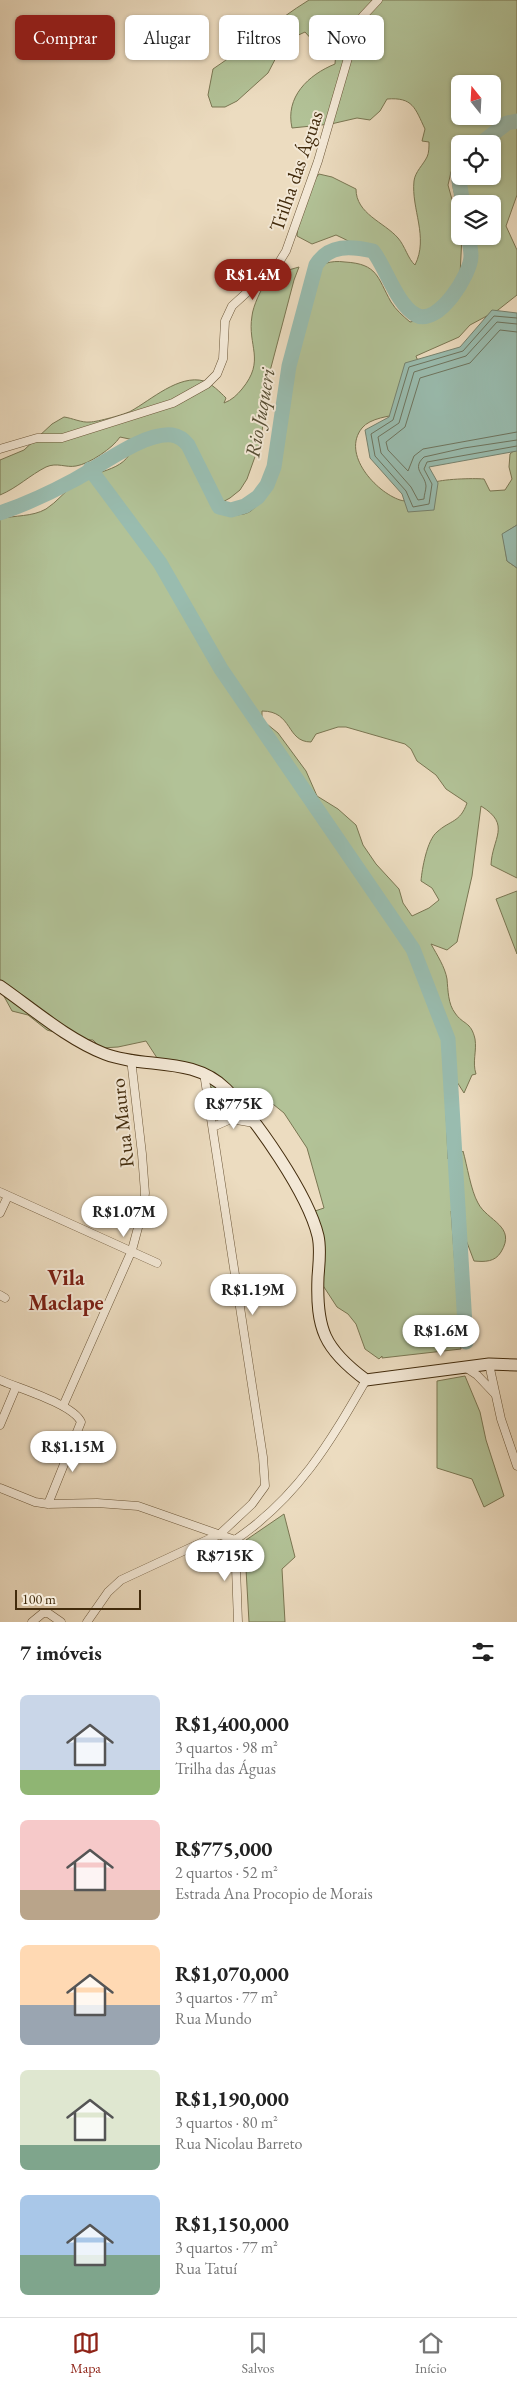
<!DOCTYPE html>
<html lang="pt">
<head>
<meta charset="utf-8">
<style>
  body { margin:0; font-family:"EB Garamond",serif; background:#f6f6f6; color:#222; height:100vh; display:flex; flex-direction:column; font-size:19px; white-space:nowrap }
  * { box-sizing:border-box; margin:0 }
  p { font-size:16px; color:#767676 }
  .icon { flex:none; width:28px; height:28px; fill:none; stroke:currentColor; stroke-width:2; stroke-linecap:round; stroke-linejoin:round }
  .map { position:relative; height:1622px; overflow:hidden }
  .sheet { display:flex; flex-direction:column; background:#fff; flex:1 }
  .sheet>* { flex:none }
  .banner { position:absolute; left:15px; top:15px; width:488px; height:45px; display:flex; gap:10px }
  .needle { width:32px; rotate:342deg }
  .buttons { position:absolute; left:451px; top:75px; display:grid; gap:10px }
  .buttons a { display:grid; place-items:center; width:50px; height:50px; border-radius:8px; background:#fff; box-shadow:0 1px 4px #0004; font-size:25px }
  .scale { position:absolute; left:15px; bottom:12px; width:126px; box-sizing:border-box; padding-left:5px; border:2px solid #422b0c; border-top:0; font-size:14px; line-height:18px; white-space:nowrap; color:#422b0c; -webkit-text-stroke:4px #f3e8d6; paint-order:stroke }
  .price { position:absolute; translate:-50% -42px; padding:0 11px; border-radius:18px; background:#fff; color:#222; font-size:16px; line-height:32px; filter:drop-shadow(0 1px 2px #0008) }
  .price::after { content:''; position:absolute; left:50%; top:30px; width:15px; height:11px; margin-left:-8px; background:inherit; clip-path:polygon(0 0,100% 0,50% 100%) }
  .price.current { background:#8f2418; color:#fff }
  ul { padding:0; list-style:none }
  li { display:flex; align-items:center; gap:15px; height:125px; padding:0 20px }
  li span { display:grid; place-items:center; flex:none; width:140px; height:100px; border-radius:8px; color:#555 }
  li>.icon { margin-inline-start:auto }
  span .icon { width:60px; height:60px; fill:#fffc; stroke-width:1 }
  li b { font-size:21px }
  h2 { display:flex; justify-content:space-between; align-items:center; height:60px; padding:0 20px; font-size:21px }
  .tag { padding:0 18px; border-radius:8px; background:#fff; box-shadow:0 1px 4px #0004; font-size:18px; line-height:45px }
  .tag.current { background:#8f2418; color:#fff }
  .dock { display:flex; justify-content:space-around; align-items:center; height:70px; border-top:1px solid #e0e0e0; background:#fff; font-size:14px; color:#767676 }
  .dock a { display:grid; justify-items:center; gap:2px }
  .dock .current { color:#8f2418 }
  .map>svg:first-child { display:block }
  .green { fill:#b2c297; stroke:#7a7652; fill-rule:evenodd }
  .water { fill:#99bcaf; stroke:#76826e }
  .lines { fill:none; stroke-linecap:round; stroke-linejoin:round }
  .shore { stroke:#6e745e; stroke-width:1 }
  .river { stroke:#99bcaf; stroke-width:15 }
  .street-casing { stroke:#6c5739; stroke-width:9 }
  .secondary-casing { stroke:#422b0c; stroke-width:13 }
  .street { stroke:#f3e8d6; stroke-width:8 }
  .secondary { stroke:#f3e8d6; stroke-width:11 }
  .labels { text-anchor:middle; stroke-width:4; stroke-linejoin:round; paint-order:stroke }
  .street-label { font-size:20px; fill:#422b0c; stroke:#f3e8d6 }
  .water-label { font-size:21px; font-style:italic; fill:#584f35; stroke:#f3e8d6 }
  .quarter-label { font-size:22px; font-weight:bold; fill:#7a1f14; stroke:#f3e8d6 }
</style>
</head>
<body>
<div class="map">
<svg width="517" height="1622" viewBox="0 0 517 1622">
  <rect width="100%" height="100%" fill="#ecdcc0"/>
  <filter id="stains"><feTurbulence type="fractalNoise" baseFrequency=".004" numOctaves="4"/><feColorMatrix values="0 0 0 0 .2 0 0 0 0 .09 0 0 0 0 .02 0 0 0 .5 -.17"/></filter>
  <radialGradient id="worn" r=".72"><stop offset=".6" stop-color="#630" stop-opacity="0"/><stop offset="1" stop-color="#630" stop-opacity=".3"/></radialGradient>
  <path class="green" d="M309 0H517V117L513 119 517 122V195L506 226 517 250V295L498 310 470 325 459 337 416 356 417 359 431 363 401 414C390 416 370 418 362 428 341 454 376 492 400 500 416 505 420 489 432 483 441 479 473 478 484 479L490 491 505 490 512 479 509 467 510 454 517 448V525L503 534 507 561 517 568V878L491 865C492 838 512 825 481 806L472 876 457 942 447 950 431 944C437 955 445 967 447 979 448 990 448 1004 455 1013 463 1025 471 1021 475 1039 477 1051 472 1062 476 1074L472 1075 464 1093 457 1082 445 1087 448 1159 454 1161 463 1151C467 1165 471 1191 478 1203 487 1221 517 1226 501 1252 495 1262 485 1262 474 1261L455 1211H451L461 1349 382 1358V1356L379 1359 365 1349 356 1324 348 1314 337 1307 322 1284 312 1212 324 1208 307 1148 284 1113 263 1096 233 1106 235 1109 225 1107 215 1109 213 1089 195 1072 159 1061 146 1041 118 1047 101 1048 93 1040 78 1039 47 1030 28 1015 12 1011 0 989V519C15 515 32 517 46 509 57 502 65 491 76 483 98 468 130 473 134 440L120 437C113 448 89 464 76 466 66 468 57 462 46 467 30 475 17 488 0 495V460L24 450 52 424 64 417C72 418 82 423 90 422 97 422 126 414 131 411 151 400 179 374 204 381 212 384 220 392 226 398L224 403C232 400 237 395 242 389 266 360 247 346 252 316 253 306 261 289 267 281 275 273 289 270 299 267L294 280 269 375 261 440 247 479 240 490 230 498 217 505 225 514C234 515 243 516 251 511 281 489 273 411 282 377 289 350 301 324 310 298L313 284 309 272C321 264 330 260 345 262 378 264 377 277 391 302 396 310 403 316 410 322L436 316 463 286 470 236H492V204L460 205C452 192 449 178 460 166V176H492V144H479L477 139 470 144H460V155L451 172 448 185 462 236 460 275 453 288 436 309 423 315C406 304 401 289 389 273 377 257 354 243 336 235L312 244 297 236C298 215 304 190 319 174L332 177 356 189C356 214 384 222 398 238 405 246 408 259 415 265 429 237 411 209 414 181 415 172 423 165 427 157 429 153 429 147 429 142L422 141 425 129C415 108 413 97 387 99L380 111 370 120 357 118 331 124 292 128C285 97 308 75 335 64L336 50 323 52 305 32 292 38 281 48 268 73 237 101 225 107H212L208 95 213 69C246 47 275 21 309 0ZM460 84H492V116H460ZM262 711C293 711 286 742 311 742L316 734 338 727H346L405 744 411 749 417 761 436 775 446 789 467 803C460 823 450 820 437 832 427 840 422 869 421 881L432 888 439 900 429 908 412 916 403 903 399 889 376 864 363 845 356 825 338 809 317 796 306 771 278 733 262 720Z
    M517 891V954L496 899Z
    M465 1376 480 1412 486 1440 504 1496 484 1507 472 1479 437 1468V1381Z
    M284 1514 295 1557 282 1569 285 1622H249L246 1569V1540Z"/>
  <path class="water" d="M492 310 517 313V451L429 467 438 483 434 510 408 512 402 494 370 458 365 430 389 417 405 363 460 347Z
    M517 525V568L507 561 502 534Z"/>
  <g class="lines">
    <path class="shore" d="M517 318 494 316 463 351 409 367 393 420 371 434 375 456 406 491 413 507 429 504 432 484 424 469 427 462 517 446
      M517 324 497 322 466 356 414 372 399 423 378 437 381 453 411 487 418 500 424 499C424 495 426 490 426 486 425 474 411 469 424 457L464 448 517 440
      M517 332 500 330 470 363 420 378 405 427 386 442 388 450 408 471 414 456 423 449 517 432"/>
    <path class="river" d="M480 144 507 123 517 121
      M460 172 458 175 463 204
      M90 469 160 563 221 669 413 949 448 1039 466 1342
      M0 513C26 504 50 493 74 480 99 467 143 432 172 435 179 436 184 440 188 445L219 507 231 510 245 506 258 497 267 485 274 467 289 366 316 265C329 244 351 246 373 251 386 268 397 305 416 315 438 327 471 274 471 256 471 249 469 242 468 236"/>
    <defs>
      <path id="street" d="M0 449 37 438H62L173 403 207 384 217 374 223 359 225 321 232 306 278 264 286 251 318 161 357 27 363 16 378 0
        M213 1127 231 1119 254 1123
        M0 1192 157 1263
        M0 1213 8 1196
        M0 1295 5 1298
        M489 1364 501 1419 517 1466
        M465 1367 477 1375 495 1394
        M0 1380C20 1389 73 1404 81 1422L48 1504
        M63 1406 132 1250 143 1209 145 1193 142 1154 131 1059
        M0 1425 16 1387
        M0 1488 35 1502 48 1504 97 1503 138 1506 235 1540C298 1497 329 1444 366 1380
        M235 1540 238 1622
        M32 1622 43 1613H48L61 1622
        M87 1622 108 1592 121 1580 220 1534 252 1504 265 1486 263 1457 204 1073"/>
      <path id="secondary" d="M0 986C33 1009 67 1039 105 1054 145 1069 193 1056 226 1089 256 1119 308 1194 318 1236 321 1249 319 1263 318 1277 316 1329 324 1349 366 1380L489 1364 517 1365"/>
    </defs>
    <use href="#street" class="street-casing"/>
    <use href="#secondary" class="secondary-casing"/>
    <use href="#street" class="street"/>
    <use href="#secondary" class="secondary"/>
  </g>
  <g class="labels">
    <g class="street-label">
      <text transform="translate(296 171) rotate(-71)" y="7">Trilha das Águas</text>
      <text transform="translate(122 1123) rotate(-96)" y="7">Rua Mauro</text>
    </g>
    <g class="water-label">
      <text transform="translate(260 413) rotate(-80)" y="7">Rio Juqueri</text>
    </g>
    <g class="quarter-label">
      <text x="66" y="1285">Vila<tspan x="66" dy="25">Maclape</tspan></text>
    </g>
  </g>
  <rect width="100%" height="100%" filter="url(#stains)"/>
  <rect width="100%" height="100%" fill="url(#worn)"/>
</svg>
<div class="buttons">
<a><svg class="needle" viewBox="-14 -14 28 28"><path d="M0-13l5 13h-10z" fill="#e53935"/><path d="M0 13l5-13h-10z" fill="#767676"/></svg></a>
<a><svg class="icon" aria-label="locate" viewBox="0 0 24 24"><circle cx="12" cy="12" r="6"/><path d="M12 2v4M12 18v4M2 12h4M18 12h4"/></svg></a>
<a><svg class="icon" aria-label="layers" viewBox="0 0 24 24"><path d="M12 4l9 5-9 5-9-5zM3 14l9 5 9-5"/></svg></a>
</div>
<div class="scale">100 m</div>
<b class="price current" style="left:253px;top:301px">R$1.4M</b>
<b class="price" style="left:234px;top:1130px">R$775K</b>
<b class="price" style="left:124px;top:1238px">R$1.07M</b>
<b class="price" style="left:253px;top:1316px">R$1.19M</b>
<b class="price" style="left:441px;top:1357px">R$1.6M</b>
<b class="price" style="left:73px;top:1473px">R$1.15M</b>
<b class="price" style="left:225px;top:1582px">R$715K</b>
<div class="banner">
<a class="tag current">Comprar</a>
<a class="tag">Alugar</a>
<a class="tag">Filtros</a>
<a class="tag">Novo</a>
</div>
</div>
<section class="sheet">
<h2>7 imóveis<svg class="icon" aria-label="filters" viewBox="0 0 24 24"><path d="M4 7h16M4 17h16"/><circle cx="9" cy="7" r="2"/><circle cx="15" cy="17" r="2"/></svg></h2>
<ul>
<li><span style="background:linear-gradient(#c9d6e8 75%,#8fb573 0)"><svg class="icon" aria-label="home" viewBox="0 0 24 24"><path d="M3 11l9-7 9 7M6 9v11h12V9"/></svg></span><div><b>R$1,400,000</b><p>3 quartos · 98 m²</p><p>Trilha das Águas</p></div></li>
<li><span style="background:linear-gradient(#f6c9c9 70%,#b9a48a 0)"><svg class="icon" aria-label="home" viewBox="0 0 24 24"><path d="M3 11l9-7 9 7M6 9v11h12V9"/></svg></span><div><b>R$775,000</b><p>2 quartos · 52 m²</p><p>Estrada Ana Procopio de Morais</p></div></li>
<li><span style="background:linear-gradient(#ffd9b3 60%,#9aa5b1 0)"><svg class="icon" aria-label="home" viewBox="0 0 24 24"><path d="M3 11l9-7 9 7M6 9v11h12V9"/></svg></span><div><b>R$1,070,000</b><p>3 quartos · 77 m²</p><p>Rua Mundo</p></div></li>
<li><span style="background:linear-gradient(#dfe7d0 75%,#7fa58c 0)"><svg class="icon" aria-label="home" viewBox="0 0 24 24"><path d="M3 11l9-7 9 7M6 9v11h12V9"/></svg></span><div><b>R$1,190,000</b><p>3 quartos · 80 m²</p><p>Rua Nicolau Barreto</p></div></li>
<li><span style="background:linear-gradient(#a9c7e8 60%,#7fa58c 0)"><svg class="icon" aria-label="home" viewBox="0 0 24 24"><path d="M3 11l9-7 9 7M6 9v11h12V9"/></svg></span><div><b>R$1,150,000</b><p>3 quartos · 77 m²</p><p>Rua Tatuí</p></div></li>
</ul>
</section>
<nav class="dock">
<a class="current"><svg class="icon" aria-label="map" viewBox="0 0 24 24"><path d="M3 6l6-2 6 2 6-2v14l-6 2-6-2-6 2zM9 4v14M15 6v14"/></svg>Mapa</a>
<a><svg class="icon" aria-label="saved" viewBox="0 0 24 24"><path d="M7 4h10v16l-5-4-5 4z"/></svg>Salvos</a>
<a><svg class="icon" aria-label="home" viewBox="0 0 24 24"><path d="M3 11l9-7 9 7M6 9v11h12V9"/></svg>Início</a>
</nav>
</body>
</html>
